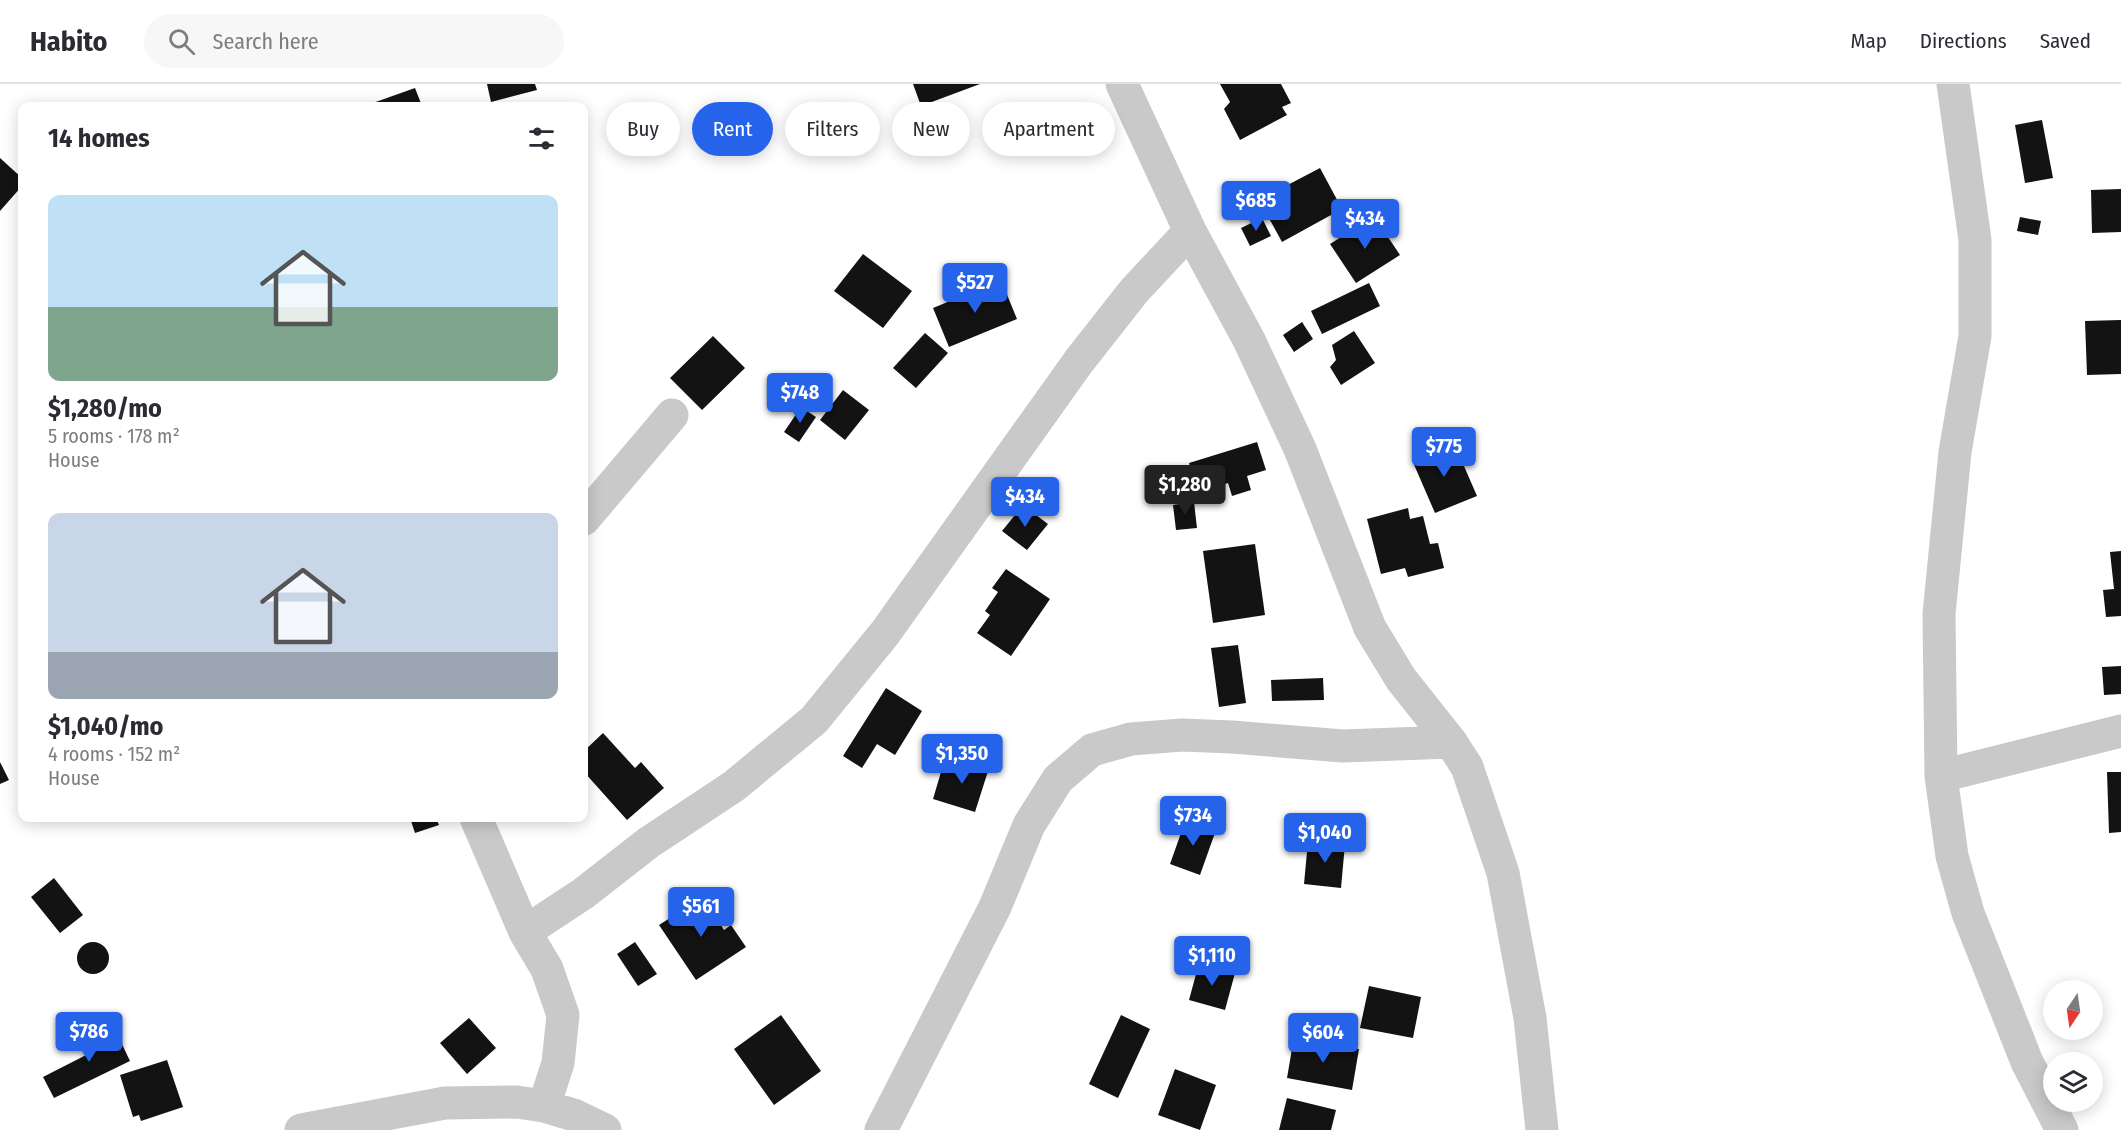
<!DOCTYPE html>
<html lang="en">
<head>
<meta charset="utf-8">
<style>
  body { margin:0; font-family:"Fira Sans Condensed",sans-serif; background:#f7f7f7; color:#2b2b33; height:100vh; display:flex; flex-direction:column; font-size:22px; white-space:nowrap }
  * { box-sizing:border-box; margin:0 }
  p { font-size:20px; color:#7c7c81 }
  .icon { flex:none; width:33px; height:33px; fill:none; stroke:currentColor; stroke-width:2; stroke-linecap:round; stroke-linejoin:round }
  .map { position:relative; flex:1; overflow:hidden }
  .panel { position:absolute; left:18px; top:18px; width:570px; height:720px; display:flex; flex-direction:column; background:#fff; border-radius:12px; box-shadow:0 3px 15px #0003 }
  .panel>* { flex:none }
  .guide { position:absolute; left:606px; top:18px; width:570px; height:54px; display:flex; gap:12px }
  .needle { width:39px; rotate:193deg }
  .controls { position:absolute; left:2043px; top:896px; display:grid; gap:12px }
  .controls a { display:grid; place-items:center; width:60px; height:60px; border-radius:50%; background:#fff; box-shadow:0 3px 15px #0003; font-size:30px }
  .price { position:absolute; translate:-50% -51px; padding:0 14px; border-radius:6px; background:#2563eb; color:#fff; font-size:20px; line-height:39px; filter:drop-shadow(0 2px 3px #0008) }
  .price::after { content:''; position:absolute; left:50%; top:36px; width:18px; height:14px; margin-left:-9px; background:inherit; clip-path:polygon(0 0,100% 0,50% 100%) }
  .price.selected { background:#222; color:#fff }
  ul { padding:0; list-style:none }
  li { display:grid; align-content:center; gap:12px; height:318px; padding:0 30px }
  li span { display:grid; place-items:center; height:186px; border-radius:12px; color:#555 }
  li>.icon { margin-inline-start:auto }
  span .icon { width:108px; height:108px; fill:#fffc; stroke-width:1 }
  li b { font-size:26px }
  h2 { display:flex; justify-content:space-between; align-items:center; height:72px; padding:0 30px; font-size:26px }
  .chip { padding:0 21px; border-radius:27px; background:#fff; box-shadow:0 3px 15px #0003; font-size:21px; line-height:54px }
  .chip.selected { background:#2563eb; color:#fff }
  header { display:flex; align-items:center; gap:36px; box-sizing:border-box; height:84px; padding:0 30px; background:#fff; border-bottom:2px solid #e1e1e2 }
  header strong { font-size:28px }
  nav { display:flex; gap:33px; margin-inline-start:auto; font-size:21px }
  .search { width:420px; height:54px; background:#f7f7f7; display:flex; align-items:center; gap:15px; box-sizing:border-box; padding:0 21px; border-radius:33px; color:#7c7c81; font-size:22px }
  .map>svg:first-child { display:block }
  .building { fill:#131313 }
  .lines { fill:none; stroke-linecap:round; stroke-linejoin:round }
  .street { stroke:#c9c9c9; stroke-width:33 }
</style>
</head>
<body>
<header>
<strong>Habito</strong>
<div class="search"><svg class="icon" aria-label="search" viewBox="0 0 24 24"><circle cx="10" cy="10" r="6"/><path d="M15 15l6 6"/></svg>Search here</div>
<nav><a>Map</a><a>Directions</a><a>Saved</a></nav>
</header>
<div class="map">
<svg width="2121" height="1046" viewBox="0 0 2121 1046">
  <rect width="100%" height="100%" fill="#fff"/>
  <path class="building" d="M487 0H535L537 6 491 18Z
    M913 0H980L921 22Z
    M1220 0H1281L1291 19 1282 23 1287 31 1240 56 1224 25 1230 18Z
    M415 4 422 22H371L370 20Z
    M2042 36 2053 94 2025 99 2015 41Z
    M0 74 22 94V102L0 127Z
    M1320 84 1342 125 1282 158 1259 116Z
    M2121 105V148L2092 149 2091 106Z
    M1374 132 1400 171 1356 199 1330 160Z
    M2020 133 2041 137 2038 151 2017 147Z
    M1262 134 1271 152 1250 162 1241 144Z
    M863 170 912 207 883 244 834 207Z
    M1001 196 1017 235 949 263 933 224Z
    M1369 199 1380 222 1322 250 1311 227Z
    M2121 236V290L2087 291 2085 237Z
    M1302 238 1313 255 1294 268 1283 251Z
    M1354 247 1375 279 1341 301 1330 283 1336 276 1332 261Z
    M925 249 948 269 916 304 893 284Z
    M713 252 745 284 702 326 670 294Z
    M843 306 869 326 845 356 820 336Z
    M801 323 816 333 799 358 784 348Z
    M1257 358 1266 386 1247 392 1251 406 1232 412 1228 399 1199 409 1189 379Z
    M1454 359 1477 412 1435 429 1412 376Z
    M1194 418 1197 444 1176 446 1173 421Z
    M1023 421 1048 440 1027 466 1002 447Z
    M1408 424 1410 435 1423 432 1430 460 1438 459 1444 484 1408 493 1405 484 1381 490 1367 435Z
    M1255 460 1265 531 1213 539 1203 467Z
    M2121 467V532L2106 533 2103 506 2114 505 2110 468Z
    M1006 485 1050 515 1011 572 977 549 990 531 985 527 998 508 992 504Z
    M1238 561 1246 619 1219 623 1211 564Z
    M2121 582V610L2104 611 2102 583Z
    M1323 594 1324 616 1272 617 1271 596Z
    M886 604 922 627 895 671 877 660 862 684 843 672Z
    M603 649 635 684 641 678 664 704 627 736 584 688V667Z
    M955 674 989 684 975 728 933 715 941 688 950 687Z
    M0 678 9 696 0 700Z
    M2107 688H2121V748L2109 749Z
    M410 734H436L439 741 415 749Z
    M1186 735 1216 746 1200 791 1170 780Z
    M1308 757 1345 760 1341 804 1304 800Z
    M54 794 83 831 60 849 31 813Z
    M703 813 724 846 731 841 746 863 696 896 659 841Z
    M77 874a16 16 0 1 1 32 0a16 16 0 1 1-32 0Z
    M635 858 657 890 638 902 617 870Z
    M1199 879 1235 889 1225 926 1189 916Z
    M1369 902 1421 913 1413 954 1360 944Z
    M781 931 821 987 774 1021 734 965Z
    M1121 931 1150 945 1118 1014 1089 1000Z
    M469 934 496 964 467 990 440 959Z
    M105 942 113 959 120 956 130 977 54 1014 43 993 90 969 81 953Z
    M1294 953 1359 965 1352 1006 1287 994Z
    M167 976 183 1023 141 1037 139 1031 133 1033 120 991Z
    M1175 985 1216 1001 1200 1046 1158 1031Z
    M1287 1014 1336 1026 1331 1046H1279Z"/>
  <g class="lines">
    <path class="street" d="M1122 0 1190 147 1249 256 1300 365 1370 544 1401 595 1451 658 1467 683 1503 789 1530 934 1542 1046
      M1953 0 1975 156V252L1955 368 1939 530 1941 692 1952 772 1968 829 2027 978 2062 1046
      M584 435 672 331
      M1941 692 2121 647
      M476 734 525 848
      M544 1022 558 979 563 931 547 885 525 848 584 809 648 759 734 702 814 636 885 549 1079 277 1134 207 1190 147
      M301 1046 445 1019 517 1018 544 1022 574 1031 605 1046
      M881 1046 995 823 1029 741 1058 695 1092 666 1131 655 1182 651 1232 653 1343 662 1451 658"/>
  </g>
</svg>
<div class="controls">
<a><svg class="needle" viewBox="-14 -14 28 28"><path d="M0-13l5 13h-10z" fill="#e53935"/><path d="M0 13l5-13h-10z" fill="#7c7c81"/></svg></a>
<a><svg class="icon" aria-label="layers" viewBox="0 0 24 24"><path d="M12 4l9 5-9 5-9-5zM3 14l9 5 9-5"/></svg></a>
</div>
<b class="price" style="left:1256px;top:148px">$685</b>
<b class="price" style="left:1365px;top:166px">$434</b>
<b class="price" style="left:975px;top:230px">$527</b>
<b class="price" style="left:800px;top:340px">$748</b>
<b class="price" style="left:1444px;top:394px">$775</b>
<b class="price selected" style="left:1185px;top:432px">$1,280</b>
<b class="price" style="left:1025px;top:444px">$434</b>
<b class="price" style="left:962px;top:701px">$1,350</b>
<b class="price" style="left:1193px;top:763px">$734</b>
<b class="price" style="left:1325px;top:780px">$1,040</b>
<b class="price" style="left:701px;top:854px">$561</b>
<b class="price" style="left:1212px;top:903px">$1,110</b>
<b class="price" style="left:89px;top:979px">$786</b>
<b class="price" style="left:1323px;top:980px">$604</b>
<div class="guide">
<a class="chip">Buy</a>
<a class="chip selected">Rent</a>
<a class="chip">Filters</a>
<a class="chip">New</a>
<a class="chip">Apartment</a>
</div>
<section class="panel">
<h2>14 homes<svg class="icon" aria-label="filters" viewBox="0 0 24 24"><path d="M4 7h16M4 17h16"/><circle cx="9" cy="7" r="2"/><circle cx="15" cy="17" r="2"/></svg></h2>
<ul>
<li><span style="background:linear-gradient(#bfe0f5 60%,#7fa58c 0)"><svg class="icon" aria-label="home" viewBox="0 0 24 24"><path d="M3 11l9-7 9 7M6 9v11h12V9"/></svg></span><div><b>$1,280/mo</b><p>5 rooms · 178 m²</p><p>House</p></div></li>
<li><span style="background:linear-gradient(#c9d6e8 75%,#9aa5b1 0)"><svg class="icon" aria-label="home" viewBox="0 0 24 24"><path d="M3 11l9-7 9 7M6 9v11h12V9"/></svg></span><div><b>$1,040/mo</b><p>4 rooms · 152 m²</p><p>House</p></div></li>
</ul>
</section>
</div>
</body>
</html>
